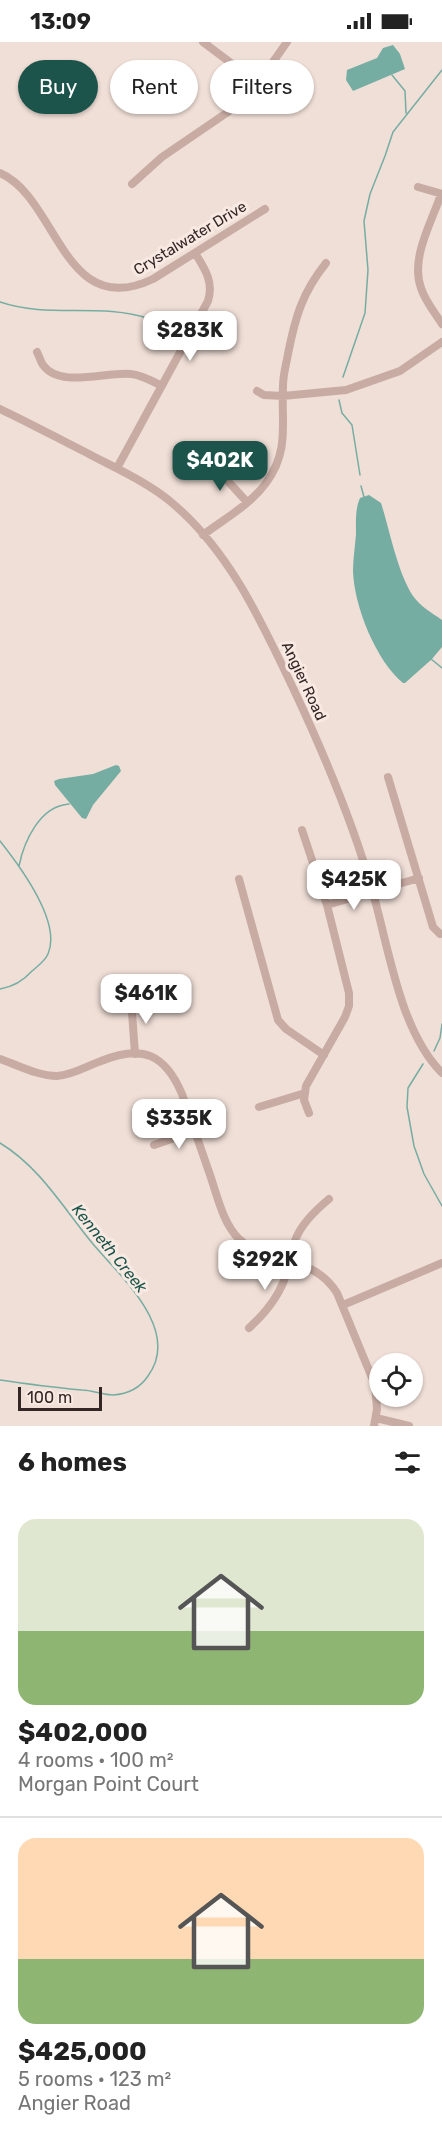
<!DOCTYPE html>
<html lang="en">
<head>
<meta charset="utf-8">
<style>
  body { margin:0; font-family:Rubik,sans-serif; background:#f2f2f2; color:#222; height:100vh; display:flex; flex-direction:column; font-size:22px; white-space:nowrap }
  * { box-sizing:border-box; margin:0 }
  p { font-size:20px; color:#767676 }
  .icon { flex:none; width:33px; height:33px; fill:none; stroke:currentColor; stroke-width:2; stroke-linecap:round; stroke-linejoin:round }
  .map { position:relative; height:1384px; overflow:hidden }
  .side { display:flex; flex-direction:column; background:#fff; flex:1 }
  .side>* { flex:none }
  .hud { position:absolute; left:18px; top:18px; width:406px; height:54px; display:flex; gap:12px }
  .fabs { position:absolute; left:369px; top:1311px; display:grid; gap:12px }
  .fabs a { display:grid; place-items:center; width:54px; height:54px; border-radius:50%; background:#fff; box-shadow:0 2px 4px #0004; font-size:30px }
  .scale { position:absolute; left:18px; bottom:15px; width:84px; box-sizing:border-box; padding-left:6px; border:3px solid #332625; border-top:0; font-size:16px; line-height:21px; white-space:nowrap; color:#332625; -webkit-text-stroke:4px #f8eae3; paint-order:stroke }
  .price { position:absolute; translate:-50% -51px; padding:0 14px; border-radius:12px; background:#fff; color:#222; font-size:20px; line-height:39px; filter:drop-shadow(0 2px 3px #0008) }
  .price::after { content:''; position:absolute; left:50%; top:36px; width:18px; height:14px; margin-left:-9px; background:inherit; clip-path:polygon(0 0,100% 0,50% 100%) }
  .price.active { background:#1c544b; color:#fff }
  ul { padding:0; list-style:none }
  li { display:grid; align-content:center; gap:12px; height:318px; padding:0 18px }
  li+li { border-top:2px solid #e0e0e0 }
  li span { display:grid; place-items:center; height:186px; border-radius:18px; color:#555 }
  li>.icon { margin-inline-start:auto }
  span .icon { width:108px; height:108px; fill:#fffc; stroke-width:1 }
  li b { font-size:26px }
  h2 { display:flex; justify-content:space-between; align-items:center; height:72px; padding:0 18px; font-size:26px }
  .tag { padding:0 21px; border-radius:27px; background:#fff; box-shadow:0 2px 4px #0004; font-size:21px; line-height:54px }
  .tag.active { background:#1c544b; color:#fff }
  .status { display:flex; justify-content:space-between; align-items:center; height:42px; padding:0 30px; background:#fff; direction:ltr }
  .status svg { height:16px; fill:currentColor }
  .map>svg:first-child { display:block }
  .water { fill:#76ada3 }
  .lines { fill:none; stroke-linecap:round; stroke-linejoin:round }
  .stream { stroke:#76ada3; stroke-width:1.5 }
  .minor { stroke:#c8aca3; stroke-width:8 }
  .labels { text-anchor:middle; stroke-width:6; stroke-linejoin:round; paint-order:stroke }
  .street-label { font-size:15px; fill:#332625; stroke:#f8eae3 }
  .water-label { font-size:16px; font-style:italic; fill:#1c544b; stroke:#f8eae3 }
</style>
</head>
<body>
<div class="status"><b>13:09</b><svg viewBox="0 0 49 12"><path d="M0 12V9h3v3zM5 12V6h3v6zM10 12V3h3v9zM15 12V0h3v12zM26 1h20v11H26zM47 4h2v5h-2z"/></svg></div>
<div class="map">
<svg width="442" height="1384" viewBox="0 0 442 1384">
  <rect width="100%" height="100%" fill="#f0dfd7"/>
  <path class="water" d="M393 3 400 12 405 27 353 49 346 38 347 28 377 16 383 6Z
    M149 272 166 275H183L182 290C170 295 160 291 148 285Z
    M369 453 381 461C390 489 397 529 413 554 420 564 432 571 442 578V605L432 617 405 641H403C376 619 354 564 353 529 353 517 355 505 356 492 356 480 355 467 360 456Z
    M116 723 119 724 121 729 93 763 86 777 82 776 55 743 54 739 59 737 93 732Z"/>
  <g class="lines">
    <path class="stream" d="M392 33 405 49 406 71
      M0 260C50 277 99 260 150 277
      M343 335 365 271 368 228 364 179 370 152 385 114 393 90 442 28
      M339 358 342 371 352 383 360 433
      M361 444 364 455
      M431 617 442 626
      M0 799C19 823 62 880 48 912 45 919 38 924 32 929 24 938 12 945 0 947
      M19 824C24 799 40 764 69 762
      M434 1009 440 996 442 982
      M423 1022 408 1046 407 1065 414 1104 424 1132 442 1164
      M0 1101C40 1125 64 1167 93 1202 120 1234 182 1288 148 1334 140 1346 128 1352 113 1353 103 1353 92 1348 82 1348 54 1346 28 1342 0 1338"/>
    <path class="minor" d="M203 0 259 42
      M0 131C58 156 63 280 153 237L265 167
      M132 142 162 115 247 57 287 0
      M418 145 442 152
      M441 152C432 180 410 216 421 246 425 259 435 271 442 282
      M37 310C39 314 41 320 43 323 60 347 107 329 131 332 142 333 152 339 162 344
      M257 349 264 353 283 354 346 348 400 329 442 300
      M0 367C30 381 59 397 89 412 117 427 147 440 171 460 230 509 262 581 294 648 325 714 353 780 373 851 389 907 400 989 442 1031
      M213 423 247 460
      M117 426 208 259C214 240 205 227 195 211
      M203 493C224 477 250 463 266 441 290 408 281 381 283 344 283 333 286 323 288 312 295 276 302 251 326 221
      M388 735 433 885 440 892
      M302 788 327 863 349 951V964L345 975 306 1044 304 1058 309 1071
      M239 837 278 978 286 987 324 1013
      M327 863 419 836
      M131 956 135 1012
      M0 1017C18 1023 38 1034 57 1034 73 1033 87 1024 101 1019 142 1002 165 1012 182 1052 191 1078 200 1104 209 1130 217 1152 222 1180 239 1197 269 1225 312 1211 337 1251L375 1343 377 1367 374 1384
      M259 1065 305 1051
      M154 1103 195 1089
      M343 1263 442 1221
      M249 1286C270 1267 284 1247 290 1219 293 1209 293 1200 298 1192 305 1178 317 1167 329 1157
      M376 1376 409 1384"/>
  </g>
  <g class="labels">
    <g class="street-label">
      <text transform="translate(190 196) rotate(-31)" y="5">Crystalwater Drive</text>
      <text transform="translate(304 639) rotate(65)" y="5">Angier Road</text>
    </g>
    <g class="water-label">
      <text transform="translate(110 1206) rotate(51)" y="6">Kenneth Creek</text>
    </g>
  </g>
</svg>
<div class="fabs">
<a><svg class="icon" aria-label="locate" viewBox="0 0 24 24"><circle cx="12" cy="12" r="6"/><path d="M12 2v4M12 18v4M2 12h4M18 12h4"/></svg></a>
</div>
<div class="scale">100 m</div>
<b class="price" style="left:190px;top:320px">$283K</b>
<b class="price active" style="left:220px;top:450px">$402K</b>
<b class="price" style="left:354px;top:869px">$425K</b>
<b class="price" style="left:146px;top:983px">$461K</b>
<b class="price" style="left:179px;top:1108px">$335K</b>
<b class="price" style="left:265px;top:1249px">$292K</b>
<div class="hud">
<a class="tag active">Buy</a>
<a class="tag">Rent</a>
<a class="tag">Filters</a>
</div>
</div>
<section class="side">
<h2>6 homes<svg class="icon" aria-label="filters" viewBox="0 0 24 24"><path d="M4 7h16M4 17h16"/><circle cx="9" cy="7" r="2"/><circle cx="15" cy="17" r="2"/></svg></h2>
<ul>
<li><span style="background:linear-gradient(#dfe7d0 60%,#8fb573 0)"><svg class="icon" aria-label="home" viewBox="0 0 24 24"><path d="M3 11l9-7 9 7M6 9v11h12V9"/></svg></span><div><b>$402,000</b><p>4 rooms · 100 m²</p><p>Morgan Point Court</p></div></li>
<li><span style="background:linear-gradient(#ffd9b3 65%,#8fb573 0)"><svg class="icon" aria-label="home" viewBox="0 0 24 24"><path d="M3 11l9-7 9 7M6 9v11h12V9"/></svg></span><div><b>$425,000</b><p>5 rooms · 123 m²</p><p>Angier Road</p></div></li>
</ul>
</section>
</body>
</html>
